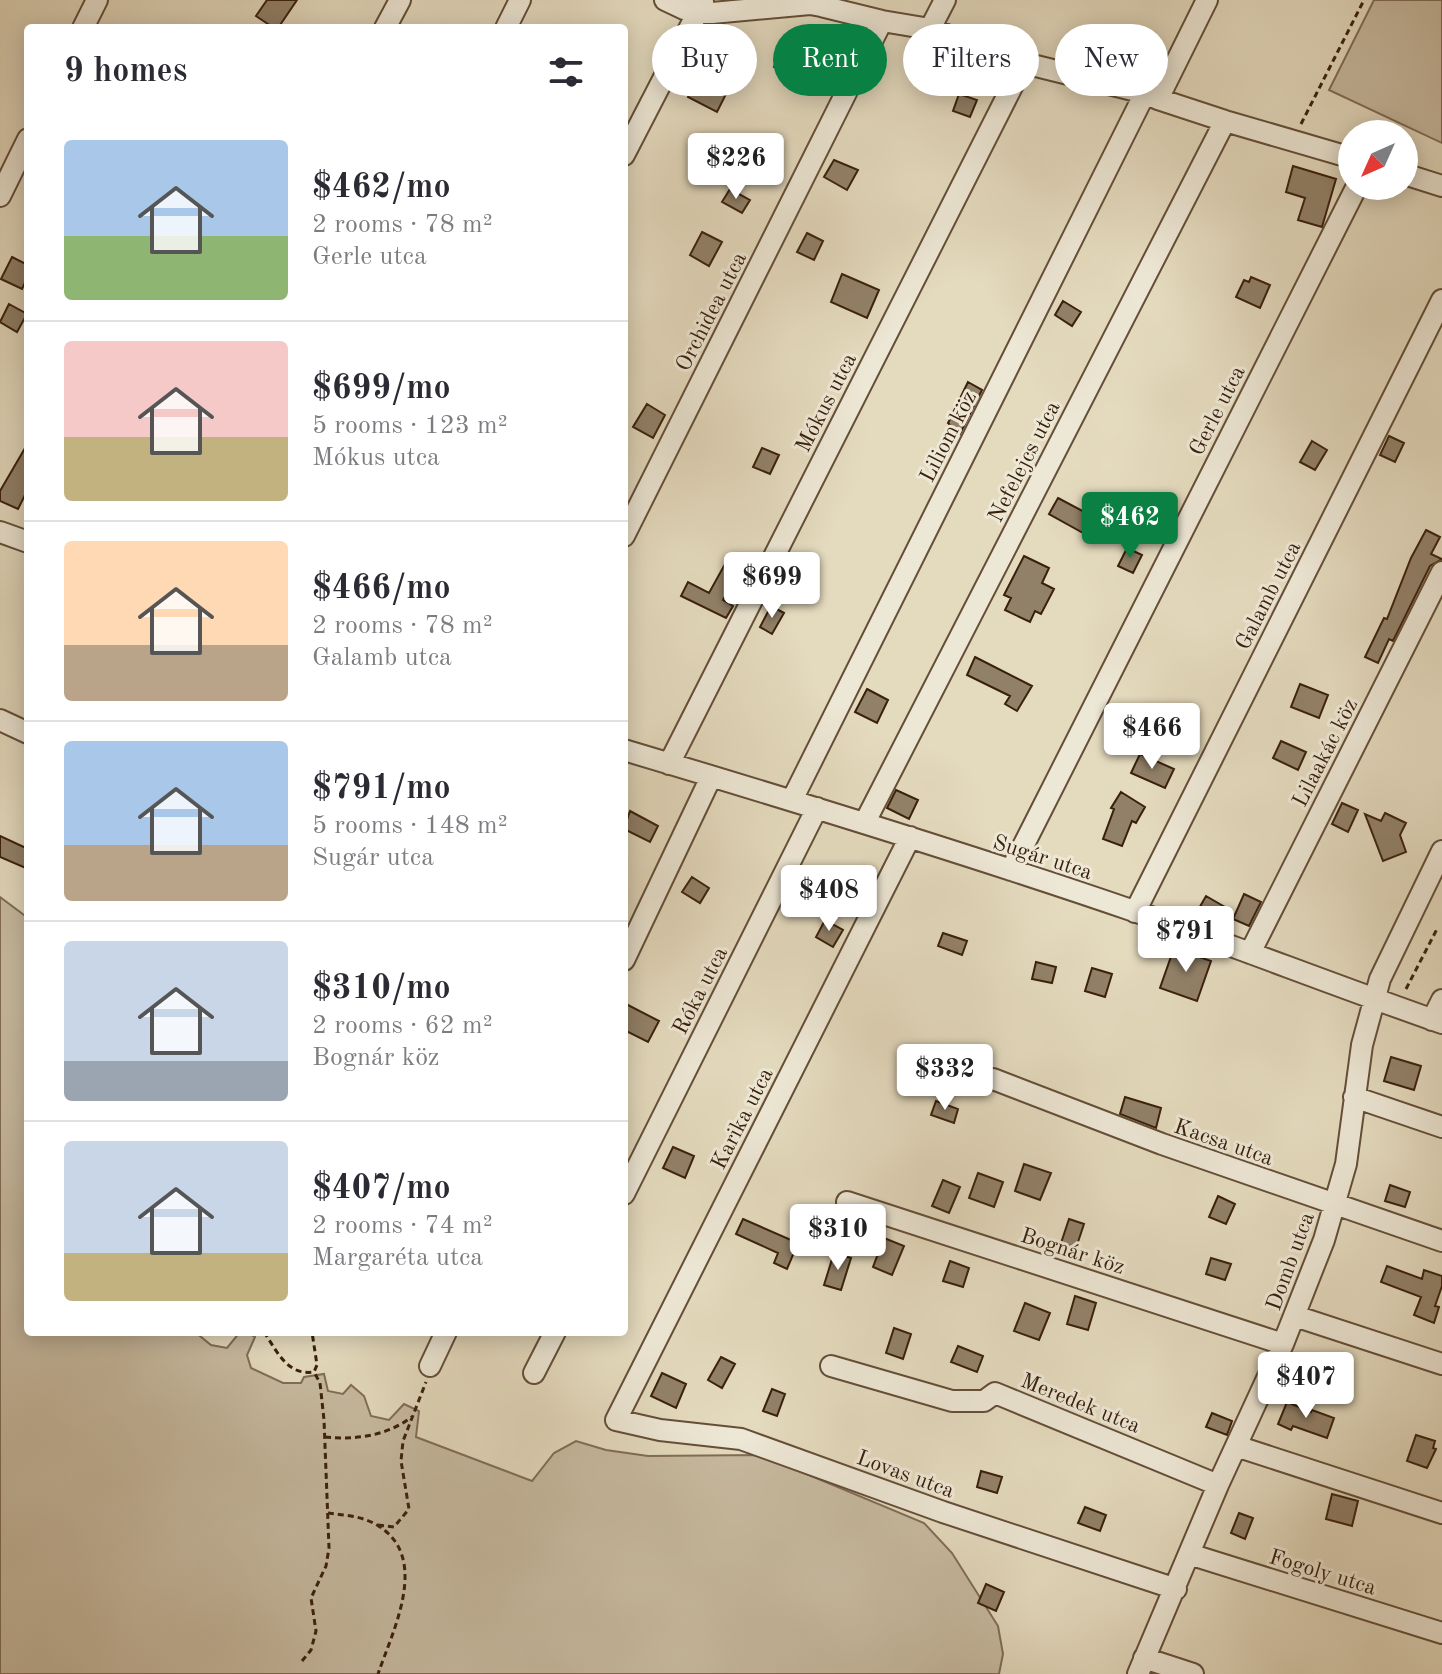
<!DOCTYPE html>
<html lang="en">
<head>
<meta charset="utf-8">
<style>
  body { margin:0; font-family:"Old Standard TT",serif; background:#f2f2f3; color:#2b2b33; height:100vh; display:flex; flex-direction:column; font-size:30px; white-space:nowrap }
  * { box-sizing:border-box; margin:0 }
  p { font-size:26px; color:#7c7c81 }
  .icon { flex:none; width:44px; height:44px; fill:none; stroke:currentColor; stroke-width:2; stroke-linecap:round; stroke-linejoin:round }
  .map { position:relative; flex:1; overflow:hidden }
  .panel { position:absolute; left:24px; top:24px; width:604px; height:1312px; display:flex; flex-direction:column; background:#fff; border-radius:8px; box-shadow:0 4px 20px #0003 }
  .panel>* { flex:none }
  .guide { position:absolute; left:652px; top:24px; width:670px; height:72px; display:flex; gap:16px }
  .needle { width:52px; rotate:225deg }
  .controls { position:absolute; left:1338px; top:120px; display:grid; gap:16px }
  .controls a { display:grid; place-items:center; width:80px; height:80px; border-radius:50%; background:#fff; box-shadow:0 4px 20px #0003; font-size:40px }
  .price { position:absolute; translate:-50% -68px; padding:0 18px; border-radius:8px; background:#fff; color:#222; font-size:26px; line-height:52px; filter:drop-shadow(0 2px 4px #0008) }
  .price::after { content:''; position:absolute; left:50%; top:48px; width:24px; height:18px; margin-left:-12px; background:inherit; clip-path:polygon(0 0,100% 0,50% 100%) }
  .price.selected { background:#0b8043; color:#fff }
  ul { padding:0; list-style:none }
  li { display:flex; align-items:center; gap:24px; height:200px; padding:0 40px }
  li+li { border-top:2px solid #e1e1e2 }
  li span { display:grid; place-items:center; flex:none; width:224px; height:160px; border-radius:8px; color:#555 }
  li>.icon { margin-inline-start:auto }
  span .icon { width:96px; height:96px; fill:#fffc; stroke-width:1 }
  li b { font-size:34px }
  h2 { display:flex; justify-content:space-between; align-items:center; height:96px; padding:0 40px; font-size:34px }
  .tag { padding:0 28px; border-radius:36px; background:#fff; box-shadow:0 4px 20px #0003; font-size:28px; line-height:72px }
  .tag.selected { background:#0b8043; color:#fff }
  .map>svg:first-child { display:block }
  .green { fill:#c7baa0; stroke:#806d56; stroke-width:2 }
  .building { fill:#928169; stroke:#39200c; stroke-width:2 }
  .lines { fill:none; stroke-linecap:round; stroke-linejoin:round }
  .street-casing { stroke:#644e38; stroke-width:24 }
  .path { stroke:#39200c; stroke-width:3; stroke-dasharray:6 4; stroke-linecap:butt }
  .street { stroke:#ede7d5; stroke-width:20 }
  .labels { text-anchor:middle; stroke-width:6; stroke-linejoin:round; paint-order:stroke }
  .street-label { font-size:22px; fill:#39200c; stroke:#ede7d5 }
</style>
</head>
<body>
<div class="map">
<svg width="1442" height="1674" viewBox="0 0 1442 1674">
  <rect width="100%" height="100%" fill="#e4dabe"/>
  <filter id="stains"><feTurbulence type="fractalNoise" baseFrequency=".0025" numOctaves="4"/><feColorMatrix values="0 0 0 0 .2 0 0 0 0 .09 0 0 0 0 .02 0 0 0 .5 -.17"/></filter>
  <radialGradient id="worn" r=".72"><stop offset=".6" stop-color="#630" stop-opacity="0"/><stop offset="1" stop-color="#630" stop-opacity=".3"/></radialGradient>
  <path class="green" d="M1374 0H1442V143L1329 90Z
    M0 897 28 918V1332H195L211 1345 227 1348 240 1332H246L255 1337 247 1355 251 1368 283 1383H301L304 1377 324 1374 328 1391 343 1394 351 1385 364 1396 371 1416 389 1420 404 1404 419 1411 416 1437 532 1481 554 1453 576 1441 606 1450 648 1456 761 1455 924 1523 952 1553 998 1626 1003 1654 999 1674H0Z"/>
  <path class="building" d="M267 0H297L278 28H274L256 16Z
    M783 43 806 52 797 75 774 67Z
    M690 56 704 64 700 71 730 86 717 112 688 97 691 90 676 83Z
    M959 94 977 100 970 117 953 111Z
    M834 160 858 170 847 190 824 177Z
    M1293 166 1336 179 1322 227 1298 220 1305 198 1286 192Z
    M730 189 750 200 742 213 722 202Z
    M702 232 722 242 709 266 690 255Z
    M807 233 823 241 814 260 797 252Z
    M12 257 28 265V276L22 289 1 279Z
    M842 274 879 290 867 318 831 302Z
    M1251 277 1270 285 1260 308 1236 297 1244 280 1249 282Z
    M1063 301 1081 312 1072 326 1055 315Z
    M9 304 27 314 17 332 0 322Z
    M968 382 982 390 960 434 948 429 950 425 948 423Z
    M647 404 665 415 653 438 633 427Z
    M1389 436 1404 443 1395 462 1380 455Z
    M1312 441 1327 450 1315 470 1300 462Z
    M28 443V489L18 509 0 501V491Z
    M762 448 779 455 770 474 753 467Z
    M1058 498 1092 516 1083 533 1049 514Z
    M1426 530 1440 537 1431 554 1442 559 1430 566 1393 641 1389 639 1378 663 1365 657 1384 618 1387 619 1411 558Z
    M1127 548 1142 555 1133 573 1118 566Z
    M1024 556 1049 568 1042 583 1054 589 1041 614 1035 611 1030 622 1005 610 1011 598 1004 595Z
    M725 564 739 572 723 600 733 606 726 618 681 596 688 582 709 593Z
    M771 606 784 613 772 634 760 627Z
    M975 657 1032 686 1017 711 1005 704 1010 696 967 675Z
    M1300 684 1328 695 1319 718 1291 707Z
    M867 689 888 700 877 723 855 712Z
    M1281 741 1306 752 1298 770 1273 758Z
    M1140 754 1174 769 1165 788 1131 773Z
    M896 790 918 800 909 819 887 808Z
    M1121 792 1145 807 1136 823 1132 821 1122 846 1103 839 1114 809 1111 808Z
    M1342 803 1358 810 1348 832 1332 824Z
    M630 811 658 826 650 842 624 829Z
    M1385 813 1406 823 1400 835 1406 852 1383 861 1365 814 1381 821Z
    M0 836 28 849V869L0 857Z
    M692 877 709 888 700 903 682 892Z
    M1244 894 1261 902 1249 926 1233 919Z
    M1206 896 1225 907 1216 923 1197 912Z
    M825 920 843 930 833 947 816 937Z
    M943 933 967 941 962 955 938 946Z
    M1174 948 1211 961 1197 1001 1160 988Z
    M1036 962 1056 967 1052 983 1032 979Z
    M1092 968 1112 974 1105 997 1085 991Z
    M624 1003 659 1021 648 1042 624 1030Z
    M903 1051 924 1056 919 1076 898 1071Z
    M1391 1057 1421 1066 1414 1090 1384 1081Z
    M1125 1097 1161 1108 1156 1128 1120 1114Z
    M936 1101 958 1109 954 1123 931 1115Z
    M673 1147 694 1156 685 1178 663 1168Z
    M1024 1164 1051 1173 1040 1200 1015 1191Z
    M978 1173 1003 1182 994 1207 969 1198Z
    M943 1180 960 1187 949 1213 932 1206Z
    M1390 1185 1410 1192 1405 1207 1385 1201Z
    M1218 1196 1235 1204 1226 1224 1209 1217Z
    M743 1219 798 1243 787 1269 774 1263 778 1253 736 1234Z
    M1069 1219 1084 1224 1076 1248 1061 1243Z
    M884 1238 904 1246 892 1275 873 1267Z
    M834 1253 851 1258 841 1290 824 1285Z
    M1211 1258 1231 1264 1225 1280 1206 1274Z
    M950 1261 969 1268 963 1287 943 1281Z
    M1387 1266 1422 1279 1424 1270 1442 1276V1286L1435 1306 1439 1307 1434 1323 1414 1315 1421 1297 1381 1282Z
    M1075 1296 1096 1303 1088 1330 1067 1324Z
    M1025 1303 1050 1313 1039 1340 1014 1331Z
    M894 1328 911 1334 903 1359 886 1353Z
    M958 1346 983 1356 977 1372 951 1362Z
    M721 1357 735 1364 722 1388 708 1380Z
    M662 1373 686 1384 676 1408 651 1396Z
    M772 1389 785 1394 777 1416 763 1411Z
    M1287 1402 1311 1412 1312 1410 1334 1418 1327 1438 1293 1426 1291 1430 1278 1424Z
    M1212 1413 1232 1421 1227 1435 1206 1427Z
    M1416 1435 1435 1441 1433 1448 1436 1449 1427 1468 1407 1461Z
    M981 1471 1002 1477 997 1493 977 1487Z
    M1332 1494 1358 1501 1352 1526 1326 1519Z
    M1085 1507 1106 1515 1100 1531 1078 1523Z
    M1239 1513 1253 1518 1245 1539 1231 1533Z
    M986 1584 1004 1592 996 1611 978 1603Z"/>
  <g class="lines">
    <defs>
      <path id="street" d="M665 0 684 9 712 13 810 4 821 6 882 21 930 29 1024 63 1145 93 1158 99 1225 121 1352 158
        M83 28 97 0
        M385 28 400 0
        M506 28 520 0
        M930 29 945 0
        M1158 99 1207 0
        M624 155 703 2
        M1404 174 1442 186
        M0 196 28 139
        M0 532 28 542
        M624 536 882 21
        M0 720 28 733
        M624 750C795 801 965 853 1134 911 1237 947 1339 987 1442 1023
        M669 764 1024 63
        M792 800 1145 93
        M865 822 1225 121
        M910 837 616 1420 660 1430 741 1439 943 1512 1176 1589
        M1011 870 1357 186
        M1135 912 1442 300
        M1250 953 1442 572
        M624 960 711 777
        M1432 1020 1442 1000
        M993 1079 1162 1144 1442 1241
        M1354 1097 1442 1127
        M624 1194 817 808
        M847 1202 1283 1344
        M1295 1316 1442 1364
        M430 1366 446 1332
        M831 1366 952 1401H984L995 1393 1218 1485
        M534 1373 555 1332
        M1236 1446 1442 1513
        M1189 1554 1442 1633
        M1144 1658 1193 1674
        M1138 1674 1218 1485 1283 1344 1324 1240 1346 1164 1362 1045 1380 979 1442 851"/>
    </defs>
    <use href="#street" class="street-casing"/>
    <path class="path" d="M1301 124 1364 0
      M1406 989 1437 929
      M264 1332C277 1351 287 1376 314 1372L317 1365 312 1332
      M325 1437C357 1440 386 1436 412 1417
      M328 1513C344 1515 362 1516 377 1525 431 1557 393 1630 378 1674
      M378 1525 394 1527 409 1509 401 1461 403 1441 426 1382
      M302 1661 311 1650 316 1631 311 1598 326 1566 329 1548 324 1420 320 1383 314 1372"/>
    <use href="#street" class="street"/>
  </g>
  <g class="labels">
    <g class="street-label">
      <text transform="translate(710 311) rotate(-63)" y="8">Orchidea utca</text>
      <text transform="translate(825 402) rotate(-63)" y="8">Mókus utca</text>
      <text transform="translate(1216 410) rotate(-63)" y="8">Gerle utca</text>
      <text transform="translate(947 436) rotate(-63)" y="8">Liliom köz</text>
      <text transform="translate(1023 461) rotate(-63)" y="8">Nefelejcs utca</text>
      <text transform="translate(1267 595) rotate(-63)" y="8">Galamb utca</text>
      <text transform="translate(1324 752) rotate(-63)" y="8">Lilaakác köz</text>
      <text transform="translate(1043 856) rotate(18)" y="8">Sugár utca</text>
      <text transform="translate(699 990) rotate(-63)" y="8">Róka utca</text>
      <text transform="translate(741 1118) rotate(-63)" y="8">Karika utca</text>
      <text transform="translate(1224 1141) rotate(19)" y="8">Kacsa utca</text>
      <text transform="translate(1073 1250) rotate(18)" y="8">Bognár köz</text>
      <text transform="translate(1289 1261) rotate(-70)" y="8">Domb utca</text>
      <text transform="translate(1081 1402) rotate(22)" y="8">Meredek utca</text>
      <text transform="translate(906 1473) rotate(20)" y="8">Lovas utca</text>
      <text transform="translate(1323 1571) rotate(17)" y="8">Fogoly utca</text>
    </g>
  </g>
  <rect width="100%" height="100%" filter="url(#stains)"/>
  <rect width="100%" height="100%" fill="url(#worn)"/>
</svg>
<div class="controls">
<a><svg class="needle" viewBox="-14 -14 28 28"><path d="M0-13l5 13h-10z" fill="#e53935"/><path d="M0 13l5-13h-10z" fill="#7c7c81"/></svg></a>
</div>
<b class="price" style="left:736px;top:201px">$226</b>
<b class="price selected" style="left:1130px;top:560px">$462</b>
<b class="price" style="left:772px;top:620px">$699</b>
<b class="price" style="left:1152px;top:771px">$466</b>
<b class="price" style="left:829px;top:933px">$408</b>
<b class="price" style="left:1186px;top:974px">$791</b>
<b class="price" style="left:945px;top:1112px">$332</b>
<b class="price" style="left:838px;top:1272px">$310</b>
<b class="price" style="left:1306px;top:1420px">$407</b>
<div class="guide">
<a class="tag">Buy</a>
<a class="tag selected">Rent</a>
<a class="tag">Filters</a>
<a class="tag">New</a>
</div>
<section class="panel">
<h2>9 homes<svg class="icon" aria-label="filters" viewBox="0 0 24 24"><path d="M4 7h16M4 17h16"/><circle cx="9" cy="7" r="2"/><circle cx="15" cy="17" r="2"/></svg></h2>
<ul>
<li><span style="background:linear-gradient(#a9c7e8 60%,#8fb573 0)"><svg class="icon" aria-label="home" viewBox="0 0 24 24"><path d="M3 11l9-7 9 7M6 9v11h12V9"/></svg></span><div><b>$462/mo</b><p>2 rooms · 78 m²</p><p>Gerle utca</p></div></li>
<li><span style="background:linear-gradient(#f6c9c9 60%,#c2b280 0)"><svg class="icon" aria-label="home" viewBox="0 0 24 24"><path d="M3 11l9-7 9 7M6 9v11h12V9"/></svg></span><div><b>$699/mo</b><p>5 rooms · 123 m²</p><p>Mókus utca</p></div></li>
<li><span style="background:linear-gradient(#ffd9b3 65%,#b9a48a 0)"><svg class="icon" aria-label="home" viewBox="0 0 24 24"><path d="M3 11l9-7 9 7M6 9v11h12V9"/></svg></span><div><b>$466/mo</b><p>2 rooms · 78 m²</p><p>Galamb utca</p></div></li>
<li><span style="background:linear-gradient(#a9c7e8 65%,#b9a48a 0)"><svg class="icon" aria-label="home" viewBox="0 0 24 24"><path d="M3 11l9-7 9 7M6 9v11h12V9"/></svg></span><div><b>$791/mo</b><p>5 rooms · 148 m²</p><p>Sugár utca</p></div></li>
<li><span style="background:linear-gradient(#c9d6e8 75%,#9aa5b1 0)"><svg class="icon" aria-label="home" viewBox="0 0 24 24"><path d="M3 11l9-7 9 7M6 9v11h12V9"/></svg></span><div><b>$310/mo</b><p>2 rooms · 62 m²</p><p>Bognár köz</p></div></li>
<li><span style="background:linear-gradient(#c9d6e8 70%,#c2b280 0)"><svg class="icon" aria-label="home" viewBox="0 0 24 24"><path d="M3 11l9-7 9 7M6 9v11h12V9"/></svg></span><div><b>$407/mo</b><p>2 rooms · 74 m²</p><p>Margaréta utca</p></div></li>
</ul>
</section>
</div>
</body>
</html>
